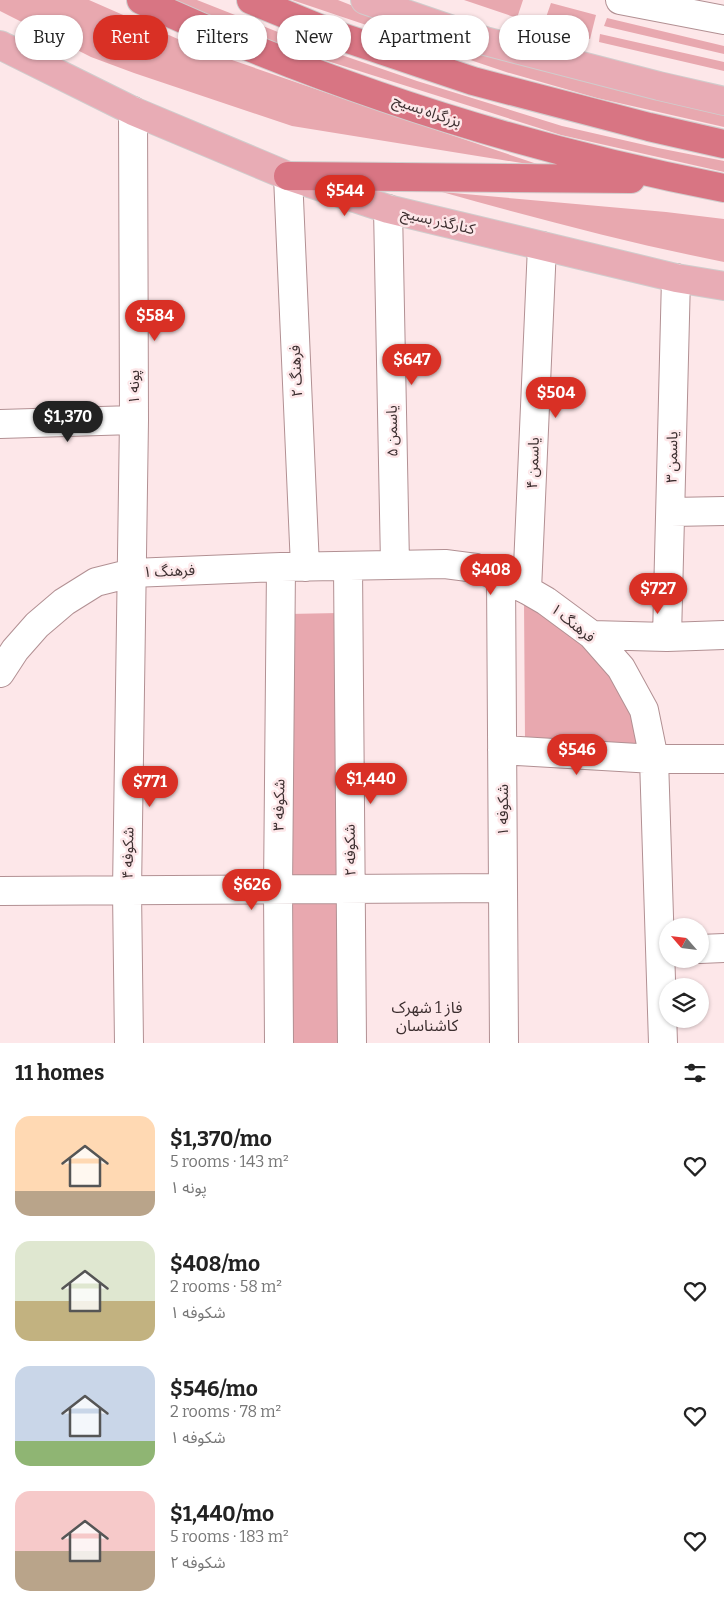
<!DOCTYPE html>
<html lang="en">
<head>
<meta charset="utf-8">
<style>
  body { margin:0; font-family:Bitter,"Noto Sans Arabic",serif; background:#f6f6f6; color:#222; height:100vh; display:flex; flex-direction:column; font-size:19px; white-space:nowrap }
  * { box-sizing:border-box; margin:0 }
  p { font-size:16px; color:#767676 }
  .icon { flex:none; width:28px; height:28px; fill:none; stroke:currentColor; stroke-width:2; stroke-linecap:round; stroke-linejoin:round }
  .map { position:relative; height:1043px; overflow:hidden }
  .sheet { display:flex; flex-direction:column; background:#fff; flex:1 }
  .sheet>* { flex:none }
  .hud { position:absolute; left:15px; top:15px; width:695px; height:45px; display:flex; gap:10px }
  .needle { width:32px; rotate:298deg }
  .tools { position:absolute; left:659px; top:918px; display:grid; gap:10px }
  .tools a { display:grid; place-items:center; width:50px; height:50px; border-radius:50%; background:#fff; box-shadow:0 1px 4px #0004; font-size:25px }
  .price { position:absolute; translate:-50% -42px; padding:0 11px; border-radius:18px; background:#d93025; color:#fff; font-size:16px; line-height:32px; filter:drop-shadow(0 1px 2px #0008) }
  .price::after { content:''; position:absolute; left:50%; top:30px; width:15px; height:11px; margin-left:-8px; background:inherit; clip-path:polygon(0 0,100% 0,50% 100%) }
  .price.active { background:#222; color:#fff }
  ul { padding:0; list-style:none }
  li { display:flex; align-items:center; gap:15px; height:125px; padding:0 15px }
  li span { display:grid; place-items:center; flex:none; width:140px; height:100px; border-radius:15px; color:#555 }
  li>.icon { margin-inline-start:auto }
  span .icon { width:60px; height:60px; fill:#fffc; stroke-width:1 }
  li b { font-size:21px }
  h2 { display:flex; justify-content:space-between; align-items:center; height:60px; padding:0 15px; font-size:21px }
  .chip { padding:0 18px; border-radius:22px; background:#fff; box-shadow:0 1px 4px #0004; font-size:18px; line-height:45px }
  .chip.active { background:#d93025; color:#fff }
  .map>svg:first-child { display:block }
  .green { fill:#e8a8af }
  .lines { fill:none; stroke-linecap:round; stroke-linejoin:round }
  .minor-casing { stroke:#b29093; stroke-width:30 }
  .major-casing { stroke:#d0cdcd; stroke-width:30 }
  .highway-casing { stroke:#d0cdcd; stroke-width:30 }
  .minor { stroke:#fff; stroke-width:28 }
  .major { stroke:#e8acb5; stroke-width:28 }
  .highway { stroke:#d87583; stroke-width:28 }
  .labels { text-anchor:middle; stroke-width:5; stroke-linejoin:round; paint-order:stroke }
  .street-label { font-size:15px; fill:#3c2e2f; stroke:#fde7e9 }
  .neighbourhood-label { font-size:16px; fill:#3c2e2f; stroke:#fde7e9 }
</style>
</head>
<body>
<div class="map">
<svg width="724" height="1043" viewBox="0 0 724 1043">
  <rect width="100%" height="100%" fill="#fde7e9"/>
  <path class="green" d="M0 0H89L203 50 356 103 546 167 292 126 134 73 91 57 0 11Z
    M172 0H197L298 40 417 81 562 126 658 148 724 161V172L561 135 296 51 206 16Z
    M292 0H338L386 19 724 111V127L597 98 506 72Z
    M464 0H523L517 18Z
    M551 3 596 15 590 39 543 26Z
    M607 18 724 46V54L604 26Z
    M600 34 724 62V71L599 42Z
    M442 192 666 212 724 219V262C629 243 535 218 442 192Z
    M524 602 578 636 627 697 646 745 525 740Z
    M339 613 340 876H289L288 614Z
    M290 901H342L343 1043H291Z"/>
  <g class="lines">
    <defs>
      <path id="minor" d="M620 0 724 20
        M288 176 305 567
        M388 209 395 564
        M0 424 134 420
        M671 512 724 511
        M348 567 352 1043
        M501 577 504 1043
        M527 590 542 246
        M592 635 667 637 724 635
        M667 637 676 278
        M0 673 15 650 37 625 64 602 96 582 132 573 281 567 445 564 476 568 501 577 527 590 546 601 592 635 621 668 644 710 654 759 663 1043
        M502 750 654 759H724
        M0 891 503 888
        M700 949 724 948
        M129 1043 127 891 134 420 133 111
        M279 1043 278 889 281 567"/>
      <path id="major" d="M365 0 485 41 659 86 724 101
        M0 45 133 111 288 176 388 209 676 278 724 286"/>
      <path id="highway" d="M141 0C326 86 524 149 724 188
        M251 0 336 35 473 81 649 127 724 144
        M288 176 631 179"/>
    </defs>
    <use href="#minor" class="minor-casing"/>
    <use href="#major" class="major-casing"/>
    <use href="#highway" class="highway-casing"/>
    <use href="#minor" class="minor"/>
    <use href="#major" class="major"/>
    <use href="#highway" class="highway"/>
  </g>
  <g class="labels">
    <g class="street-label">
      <text transform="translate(427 111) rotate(19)" y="5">بزرگراه بسیج</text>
      <text transform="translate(438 221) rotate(13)" y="5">کنارگذر بسیج</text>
      <text transform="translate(296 371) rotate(-93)" y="5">فرهنگ ۲</text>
      <text transform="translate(134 387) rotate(-90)" y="5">پونه ۱</text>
      <text transform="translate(392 431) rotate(-91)" y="5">یاسمن ۵</text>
      <text transform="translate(672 457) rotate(-89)" y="5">یاسمن ۳</text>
      <text transform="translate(533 463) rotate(-88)" y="5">یاسمن ۴</text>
      <text transform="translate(169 571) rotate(-2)" y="5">فرهنگ ۱</text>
      <text transform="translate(573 623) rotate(39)" y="5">فرهنگ ۱</text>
      <text transform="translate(279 805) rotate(-89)" y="5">شکوفه ۳</text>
      <text transform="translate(503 810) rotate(-90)" y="5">شکوفه ۱</text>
      <text transform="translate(350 850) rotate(-91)" y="5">شکوفه ۲</text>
      <text transform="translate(128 853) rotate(-89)" y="5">شکوفه ۴</text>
    </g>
    <g class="neighbourhood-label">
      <text x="427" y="1013">فاز 1 شهرک<tspan x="427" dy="18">کاشناسان</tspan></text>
    </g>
  </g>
</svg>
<div class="tools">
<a><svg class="needle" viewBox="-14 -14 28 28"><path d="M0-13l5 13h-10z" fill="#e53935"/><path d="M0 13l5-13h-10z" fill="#767676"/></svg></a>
<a><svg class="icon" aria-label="layers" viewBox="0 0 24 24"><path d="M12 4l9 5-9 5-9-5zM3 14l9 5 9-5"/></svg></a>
</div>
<b class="price" style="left:345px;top:217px">$544</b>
<b class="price" style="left:155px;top:342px">$584</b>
<b class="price" style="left:412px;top:386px">$647</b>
<b class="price" style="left:556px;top:419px">$504</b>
<b class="price active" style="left:68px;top:443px">$1,370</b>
<b class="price" style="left:491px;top:596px">$408</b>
<b class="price" style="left:658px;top:615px">$727</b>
<b class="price" style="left:577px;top:776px">$546</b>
<b class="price" style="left:371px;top:805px">$1,440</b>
<b class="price" style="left:150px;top:808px">$771</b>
<b class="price" style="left:252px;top:911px">$626</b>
<div class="hud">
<a class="chip">Buy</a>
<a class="chip active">Rent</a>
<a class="chip">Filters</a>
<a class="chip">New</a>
<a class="chip">Apartment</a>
<a class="chip">House</a>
</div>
</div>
<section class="sheet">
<h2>11 homes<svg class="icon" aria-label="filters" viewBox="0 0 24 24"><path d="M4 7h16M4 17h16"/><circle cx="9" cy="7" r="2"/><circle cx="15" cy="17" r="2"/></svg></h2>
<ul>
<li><span style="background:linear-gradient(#ffd9b3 75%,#b9a48a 0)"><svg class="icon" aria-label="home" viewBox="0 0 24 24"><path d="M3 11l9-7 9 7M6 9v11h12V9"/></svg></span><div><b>$1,370/mo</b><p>5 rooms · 143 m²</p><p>پونه ۱</p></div><svg class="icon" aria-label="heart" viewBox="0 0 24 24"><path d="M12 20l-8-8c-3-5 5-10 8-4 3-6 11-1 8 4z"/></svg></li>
<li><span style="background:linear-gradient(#dfe7d0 60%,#c2b280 0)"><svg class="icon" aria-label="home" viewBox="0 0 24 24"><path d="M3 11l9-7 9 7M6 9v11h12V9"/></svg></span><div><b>$408/mo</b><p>2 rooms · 58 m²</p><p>شکوفه ۱</p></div><svg class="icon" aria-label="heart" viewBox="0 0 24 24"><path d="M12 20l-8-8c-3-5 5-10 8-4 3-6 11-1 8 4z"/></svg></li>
<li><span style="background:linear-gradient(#c9d6e8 75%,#8fb573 0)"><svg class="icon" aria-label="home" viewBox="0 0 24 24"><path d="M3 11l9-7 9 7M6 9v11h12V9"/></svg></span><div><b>$546/mo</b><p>2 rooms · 78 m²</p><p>شکوفه ۱</p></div><svg class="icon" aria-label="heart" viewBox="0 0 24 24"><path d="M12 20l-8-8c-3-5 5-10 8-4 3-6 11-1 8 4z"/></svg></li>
<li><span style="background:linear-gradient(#f6c9c9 60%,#b9a48a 0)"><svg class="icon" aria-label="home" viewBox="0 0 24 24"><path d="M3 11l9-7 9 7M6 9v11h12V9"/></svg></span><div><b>$1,440/mo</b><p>5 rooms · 183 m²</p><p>شکوفه ۲</p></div><svg class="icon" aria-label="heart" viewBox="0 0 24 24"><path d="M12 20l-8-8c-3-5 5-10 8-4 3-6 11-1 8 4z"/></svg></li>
</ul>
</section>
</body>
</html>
